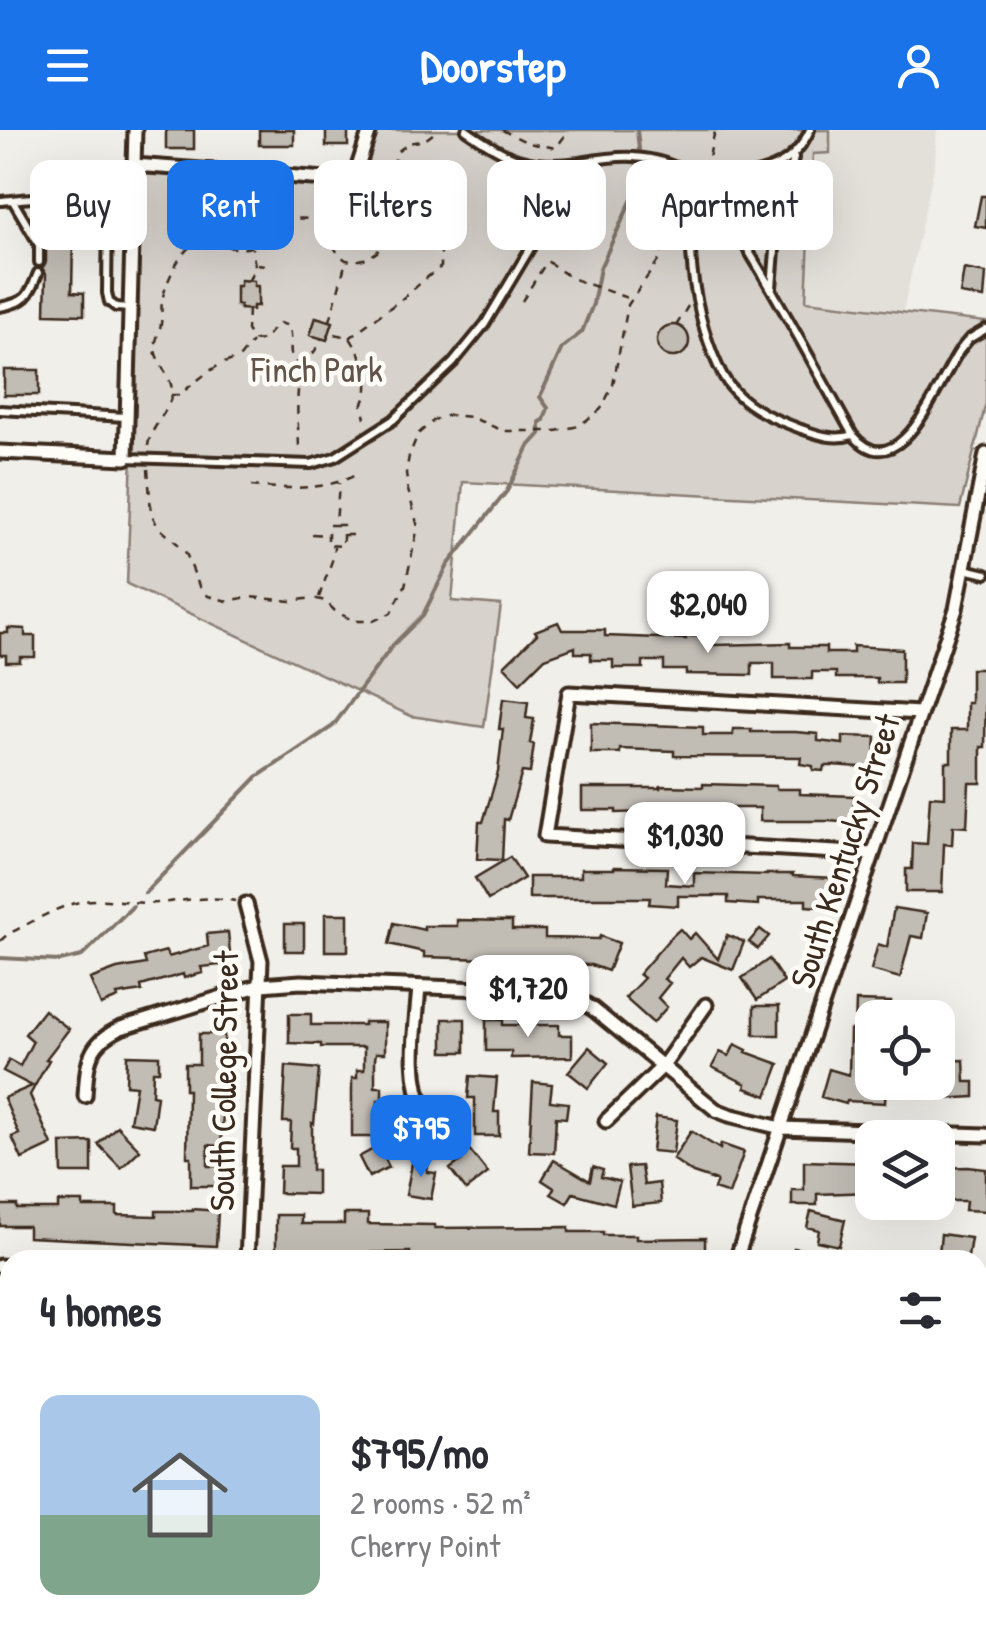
<!DOCTYPE html>
<html lang="en">
<head>
<meta charset="utf-8">
<style>
  body { margin:0; font-family:"Patrick Hand",sans-serif; background:#f7f7f7; color:#2b2b33; height:100vh; display:flex; flex-direction:column; font-size:38px; white-space:nowrap }
  * { box-sizing:border-box; margin:0 }
  p { font-size:32px; color:#7c7c81 }
  .icon { flex:none; width:55px; height:55px; fill:none; stroke:currentColor; stroke-width:2; stroke-linecap:round; stroke-linejoin:round }
  .map { position:relative; flex:1; overflow:hidden }
  .details { position:absolute; left:0px; top:1120px; width:988px; height:392px; display:flex; flex-direction:column; background:#fff; border-radius:30px 30px 0 0; box-shadow:0 10px 40px #0002 }
  .details>* { flex:none }
  .top-card { position:absolute; left:30px; top:30px; width:928px; height:90px; display:flex; gap:20px }
  .controls { position:absolute; left:855px; top:870px; display:grid; gap:20px }
  .controls a { display:grid; place-items:center; width:100px; height:100px; border-radius:20px; background:#fff; box-shadow:0 10px 40px #0002; font-size:50px }
  .price { position:absolute; translate:-50% -85px; padding:0 22px; border-radius:20px; background:#fff; color:#222; font-size:32px; line-height:65px; filter:drop-shadow(0 2px 5px #0008) }
  .price::after { content:''; position:absolute; left:50%; top:60px; width:30px; height:22px; margin-left:-15px; background:inherit; clip-path:polygon(0 0,100% 0,50% 100%) }
  .price.on { background:#1a73e8; color:#fff }
  ul { padding:0; list-style:none }
  li { display:flex; align-items:center; gap:30px; height:250px; padding:0 40px }
  li span { display:grid; place-items:center; flex:none; width:280px; height:200px; border-radius:20px; color:#555 }
  li>.icon { margin-inline-start:auto }
  span .icon { width:120px; height:120px; fill:#fffc; stroke-width:1 }
  li b { font-size:42px }
  h2 { display:flex; justify-content:space-between; align-items:center; height:120px; padding:0 40px; font-size:42px }
  .tag { padding:0 35px; border-radius:20px; background:#fff; box-shadow:0 10px 40px #0002; font-size:35px; line-height:90px }
  .tag.on { background:#1a73e8; color:#fff }
  header { display:flex; justify-content:space-between; align-items:center; height:130px; padding:0 40px; background:#1a73e8; color:#fff; font-size:45px; font-weight:700 }
  .map>svg:first-child { display:block }
  .built { fill:#e3e0da }
  .green { fill:#d7d2cc; stroke:#897e75; stroke-width:2.5 }
  .lines { fill:none; stroke-linecap:round; stroke-linejoin:round }
  .stream { stroke:#80746b; stroke-width:4 }
  .building { fill:#c1bcb4; stroke:#3b2a1e; stroke-width:2.5 }
  .service-casing { stroke:#3b2a1e; stroke-width:14 }
  .minor-casing { stroke:#3b2a1e; stroke-width:19 }
  .tertiary-casing { stroke:#3b2a1e; stroke-width:21 }
  .secondary-casing { stroke:#3b2a1e; stroke-width:22 }
  .path { stroke:#3b2a1e; stroke-width:2.5; stroke-dasharray:8 8; stroke-linecap:butt }
  .service { stroke:#fdfcf7; stroke-width:6 }
  .minor { stroke:#fdfcf7; stroke-width:11 }
  .tertiary { stroke:#fdfcf7; stroke-width:14 }
  .secondary { stroke:#fdfcf7; stroke-width:15 }
  .labels { text-anchor:middle; stroke-width:9; stroke-linejoin:round; paint-order:stroke }
  .park-label { font-size:35px; fill:#62544a; stroke:#fdfcf7 }
  .street-label { font-size:35px; fill:#3b2a1e; stroke:#fdfcf7 }
</style>
</head>
<body>
<header><svg class="icon" aria-label="menu" viewBox="0 0 24 24"><path d="M4 6h16M4 12h16M4 18h16"/></svg>Doorstep<svg class="icon" aria-label="person" viewBox="0 0 24 24"><circle cx="12" cy="8" r="4"/><path d="M4 21q1-7 8-7t8 7"/></svg></header>
<div class="map">
<svg width="986" height="1512" viewBox="0 0 986 1512">
  <rect width="100%" height="100%" fill="#f1efea"/>
  <filter id="ink" filterUnits="userSpaceOnUse"><feTurbulence type="fractalNoise" baseFrequency=".01" numOctaves="2"/><feDisplacementMap in="SourceGraphic" scale="20" xChannelSelector="R" yChannelSelector="G"/><feConvolveMatrix kernelMatrix="1 2 1 2 8 2 1 2 1" color-interpolation-filters="sRGB"/></filter>
  <g filter="url(#ink)">
    <path class="built" d="M830 0H937L935 33 903 182 805 171 813 23 830 22Z"/>
    <path class="green" d="M373 0H830V23L813 24 806 171 986 192V273L960 378 463 352 452 471 501 475 484 597 411 586 127 454 143 41 262 48 366 59Z
      M0 1341 10 1343V1502L203 1503V1512H0Z"/>
    <g class="lines">
      <path class="stream" d="M145 763 257 647 333 596 393 515 423 485 448 435 507 361 529 316 540 304V292L544 290 548 278 540 267 562 218 582 202 593 174 600 138 632 69 639 19 637 0
        M0 828 60 831 82 826 133 776"/>
    </g>
    <path class="building" d="M166 0H194V19H166Z
      M259 0H294V15H259Z
      M326 0H348V16H326Z
      M981 66H986V98L975 96Z
      M46 86 86 87V110L73 109 72 162 84 163V185L45 184 46 144 42 138 46 132Z
      M964 139 986 143 984 168 960 164Z
      M240 150 254 151V156H258V176H253V180L240 179V175H236V156H240Z
      M316 187 333 192 327 210 310 205Z
      M657 211a16 16 0 1 1 32 0a16 16 0 1 1-32 0Z
      M4 240H39V265H4Z
      M558 492 562 500H605V506L686 509V506H713V515L790 513V517H826V523H853V516L902 519V553H877V548H836V542H812V549H774V533H752V545L686 544V540H664V531H643V538H613V530H591V523H575V517L545 528 520 553 504 536 537 504 535 501Z
      M8 498 25 499V506H35V527H20V532H6V525H0V503H8Z
      M971 539H986L985 617H981V653H969L967 697 953 696 952 715 944 714 942 762H906V739H912L913 713 927 714 930 666 945 667V632H951V600H967V573H971Z
      M503 569 528 572 526 588 534 589 530 613 534 614 530 643 522 642 508 690 504 689 502 730 477 729 479 692H483L498 642 503 599H499Z
      M591 593 703 597V605H733V599H751V602H795L818 604V611L843 614V606L876 607 874 638 832 635V636H824L823 641 813 640V636L800 634 801 627 674 626V621L620 619V623H591Z
      M703 654 776 656V659H800V664L854 666 853 693 828 691H760V678H733V689H717V675H691V688H674V681L616 683V680H582V658H660V656L703 657Z
      M510 727 524 748 488 770 475 748Z
      M614 737 667 738 666 754 694 756V743L767 745V744H793V746L835 748 833 778 806 776V770H758V775L728 773V766H678V776L649 774 650 768H529V747H581V739H614Z
      M894 778 927 783 923 808 911 806 900 848 871 840 878 814 887 817Z
      M325 784H348V821H325Z
      M457 790 512 791V800H545V808L599 809 600 806 619 813 608 841 591 835 556 834V831L424 827V822L389 814 394 793 424 800V796H457Z
      M285 794H304V821H285Z
      M680 799 689 809 695 803 718 829 727 805 744 812 733 840 701 827 689 837 681 828 664 849 670 853 658 868 667 877 653 893 625 868 644 848 639 844 669 809Z
      M760 799 769 806 758 819 749 812Z
      M228 802 231 834 201 837 203 843 184 848 183 844 141 856 142 861 117 865 118 868 101 875 90 849 117 839 146 834 144 827 166 821 168 827 208 816 207 804Z
      M769 829 784 852 757 870 742 848Z
      M856 871 891 872 890 888H872V952H886L885 973 847 971 846 974 821 967 829 939 849 945 850 900H855Z
      M754 876H779V905H754Z
      M44 880 69 899 46 929 49 930 30 965 52 1015 22 1029 12 1007 19 1004 4 968 32 956 3 941 9 930 20 936 33 911 25 904Z
      M289 884H311V895H364V892H385V923H376L375 929V957H382V970H378V1007H352V948H357V940H364V917H321V914L289 913Z
      M443 889H465V922H443Z
      M486 890H503V895H559V905H572V927L511 928V921H486Z
      M199 904H224L225 949 221 1016 208 1015V1036H219V1056H191V1027H187L188 960H185V934H199Z
      M735 914 747 920 746 922 779 934 767 966 745 958 746 954 712 937 720 922 729 926Z
      M589 917 608 933 588 958 568 942Z
      M127 925 159 926V941H153L152 965 157 966 153 996 130 992 136 956 126 955Z
      M964 930 965 952H974V967L940 969 938 931Z
      M286 936 319 939 314 994 312 993V1040H317V1064L279 1063 280 1036H296V1018H290L291 992H283Z
      M470 946 497 948 494 982H499V1006H475V968H468Z
      M533 952 552 954 550 971 568 973 566 988 556 987 554 1023 529 1022Z
      M656 987 677 990 673 1023 652 1021Z
      M117 996 140 1020 121 1038 98 1014Z
      M691 1001 720 1019 721 1014 744 1022 729 1064 714 1059 717 1051 693 1043 673 1029Z
      M388 1011 394 1020 383 1025 389 1037 369 1047 359 1027Z
      M92 1012V1043H62L61 1013Z
      M468 1018 488 1043 466 1060 450 1039 462 1030 459 1026Z
      M413 1028 429 1030 427 1042 436 1043 431 1069 406 1065Z
      M554 1030 590 1051 593 1037 603 1040 601 1047 620 1052 614 1074 573 1063 567 1073 551 1064 554 1058 542 1050Z
      M804 1031 872 1033V1062L817 1064V1075H792V1060H804Z
      M641 1036 644 1055 659 1053 661 1073 632 1076 627 1037Z
      M968 1037 986 1039V1081L965 1080 966 1071H938V1038Z
      M58 1072H83V1077H117V1085L156 1086V1081H193V1079L218 1081 216 1116 28 1107V1096H0V1075H17V1079H58Z
      M811 1081 845 1090 839 1116 817 1111 819 1100 807 1097Z
      M344 1084H368V1094L435 1095V1098L569 1097V1102H603V1105H636V1109L705 1108V1130H477V1128L410 1126V1122L343 1123 308 1122V1120H276V1085H301V1094H344Z
      M941 1104 971 1108 968 1127 939 1124Z
      M794 1118 833 1124 832 1130H792Z"/>
    <g class="lines">
      <defs>
        <path id="service" d="M466 0C507 29 529 39 580 32 598 29 615 26 633 27 654 28 674 34 691 46 717 65 735 97 751 125 787 184 819 245 853 305 900 360 938 252 960 220L969 209 986 199
          M810 0C781 63 719 32 699 71 677 111 704 230 734 261 753 281 777 290 801 299 819 305 834 311 853 305
          M0 71C26 69 88 60 108 74L107 163 109 172 116 177 129 178
          M13 71 39 115V132
          M772 158 777 95 794 28
          M0 177C26 172 29 167 38 143
          M0 280 126 287
          M126 328 311 334 335 327 393 290 453 233 485 194 581 33
          M965 439 986 444
          M978 1432 986 1435
          M131 1502V1512
          M175 1502V1512
          M429 1512 432 1502
          M575 1512 578 1502"/>
        <path id="minor" d="M134 35 340 50 353 44 357 40 370 0
          M0 322 126 328 135 0
          M873 724 545 706 569 563 920 583
          M246 774 261 831 247 1130
          M419 857C416 899 407 943 425 983
          M85 966C87 932 88 913 121 898L261 855 301 852 558 862 578 869 593 879 716 980 729 985 781 998 986 1005
          M606 991 663 936 706 875
          M736 1130 956 479 986 324
          M0 1136 10 1137
          M228 1512V1502
          M610 1512 614 1502"/>
        <path id="tertiary" d="M978 1275 986 1231
          M924 1512 926 1502"/>
        <path id="secondary" d="M0 1297 10 1299
          M0 1322 10 1324
          M978 1332H986"/>
      </defs>
      <use href="#service" class="service-casing"/>
      <use href="#minor" class="minor-casing"/>
      <use href="#tertiary" class="tertiary-casing"/>
      <use href="#secondary" class="secondary-casing"/>
      <path class="path" d="M502 0 528 13 556 18 569 0
        M704 41C711 28 710 14 716 0
        M257 134 272 136
        M249 150 255 136 252 118
        M522 171 547 131 571 148 630 169
        M248 180 247 200 253 210C266 214 270 199 280 193L289 196C296 214 282 223 302 239
        M330 191 346 131
        M676 196 688 176
        M335 204 350 208C363 227 374 254 362 275L365 288
        M350 208C367 193 385 182 403 168 416 158 427 146 441 137V121L445 104
        M171 265H179L208 242 221 234 239 228 252 212
        M148 316C150 296 172 280 172 260 171 247 160 236 156 224 153 213 159 205 161 194 162 186 161 179 162 171 165 155 180 118 197 113 215 108 232 123 250 117 281 107 277 80 318 91L339 125 346 130 355 131 368 128 377 122 384 112 387 100 383 86 382 73 397 22 409 13 425 10 438 0
        M299 316C298 293 295 265 301 243 305 230 317 222 321 209
        M148 339 151 383 158 397 179 415 186 423 199 456 208 466 227 471 249 467 291 471 313 468 325 471 335 481 354 491H373L391 483 405 456 418 397 408 360 406 343 409 326 418 304 434 290 449 285 470 287 504 301H556L579 296 601 279 613 255 628 175 660 128 671 88 692 60
        M251 356C286 359 328 361 359 343
        M336 395H343V416L328 415V395H336L339 353
        M312 404 327 405
        M344 405H356
        M319 467 333 428 334 417
        M0 811 8 804C35 791 64 771 95 770 116 769 136 774 157 773 184 771 209 765 235 771
        M195 1502V1512"/>
      <use href="#service" class="service"/>
      <use href="#minor" class="minor"/>
      <use href="#tertiary" class="tertiary"/>
      <use href="#secondary" class="secondary"/>
    </g>
  </g>
  <g class="labels">
    <g class="park-label">
      <text x="317" y="252">Finch Park</text>
    </g>
    <g class="street-label">
      <text transform="translate(845 721) rotate(-72)" y="12">South Kentucky Street</text>
      <text transform="translate(224 951) rotate(-89)" y="12">South College Street</text>
    </g>
  </g>
</svg>
<div class="controls">
<a><svg class="icon" aria-label="locate" viewBox="0 0 24 24"><circle cx="12" cy="12" r="6"/><path d="M12 2v4M12 18v4M2 12h4M18 12h4"/></svg></a>
<a><svg class="icon" aria-label="layers" viewBox="0 0 24 24"><path d="M12 4l9 5-9 5-9-5zM3 14l9 5 9-5"/></svg></a>
</div>
<b class="price" style="left:708px;top:526px">$2,040</b>
<b class="price" style="left:685px;top:757px">$1,030</b>
<b class="price" style="left:528px;top:910px">$1,720</b>
<b class="price on" style="left:421px;top:1050px">$795</b>
<div class="top-card">
<a class="tag">Buy</a>
<a class="tag on">Rent</a>
<a class="tag">Filters</a>
<a class="tag">New</a>
<a class="tag">Apartment</a>
</div>
<section class="details">
<h2>4 homes<svg class="icon" aria-label="filters" viewBox="0 0 24 24"><path d="M4 7h16M4 17h16"/><circle cx="9" cy="7" r="2"/><circle cx="15" cy="17" r="2"/></svg></h2>
<ul>
<li><span style="background:linear-gradient(#a9c7e8 60%,#7fa58c 0)"><svg class="icon" aria-label="home" viewBox="0 0 24 24"><path d="M3 11l9-7 9 7M6 9v11h12V9"/></svg></span><div><b>$795/mo</b><p>2 rooms · 52 m²</p><p>Cherry Point</p></div></li>
</ul>
</section>
</div>
</body>
</html>
